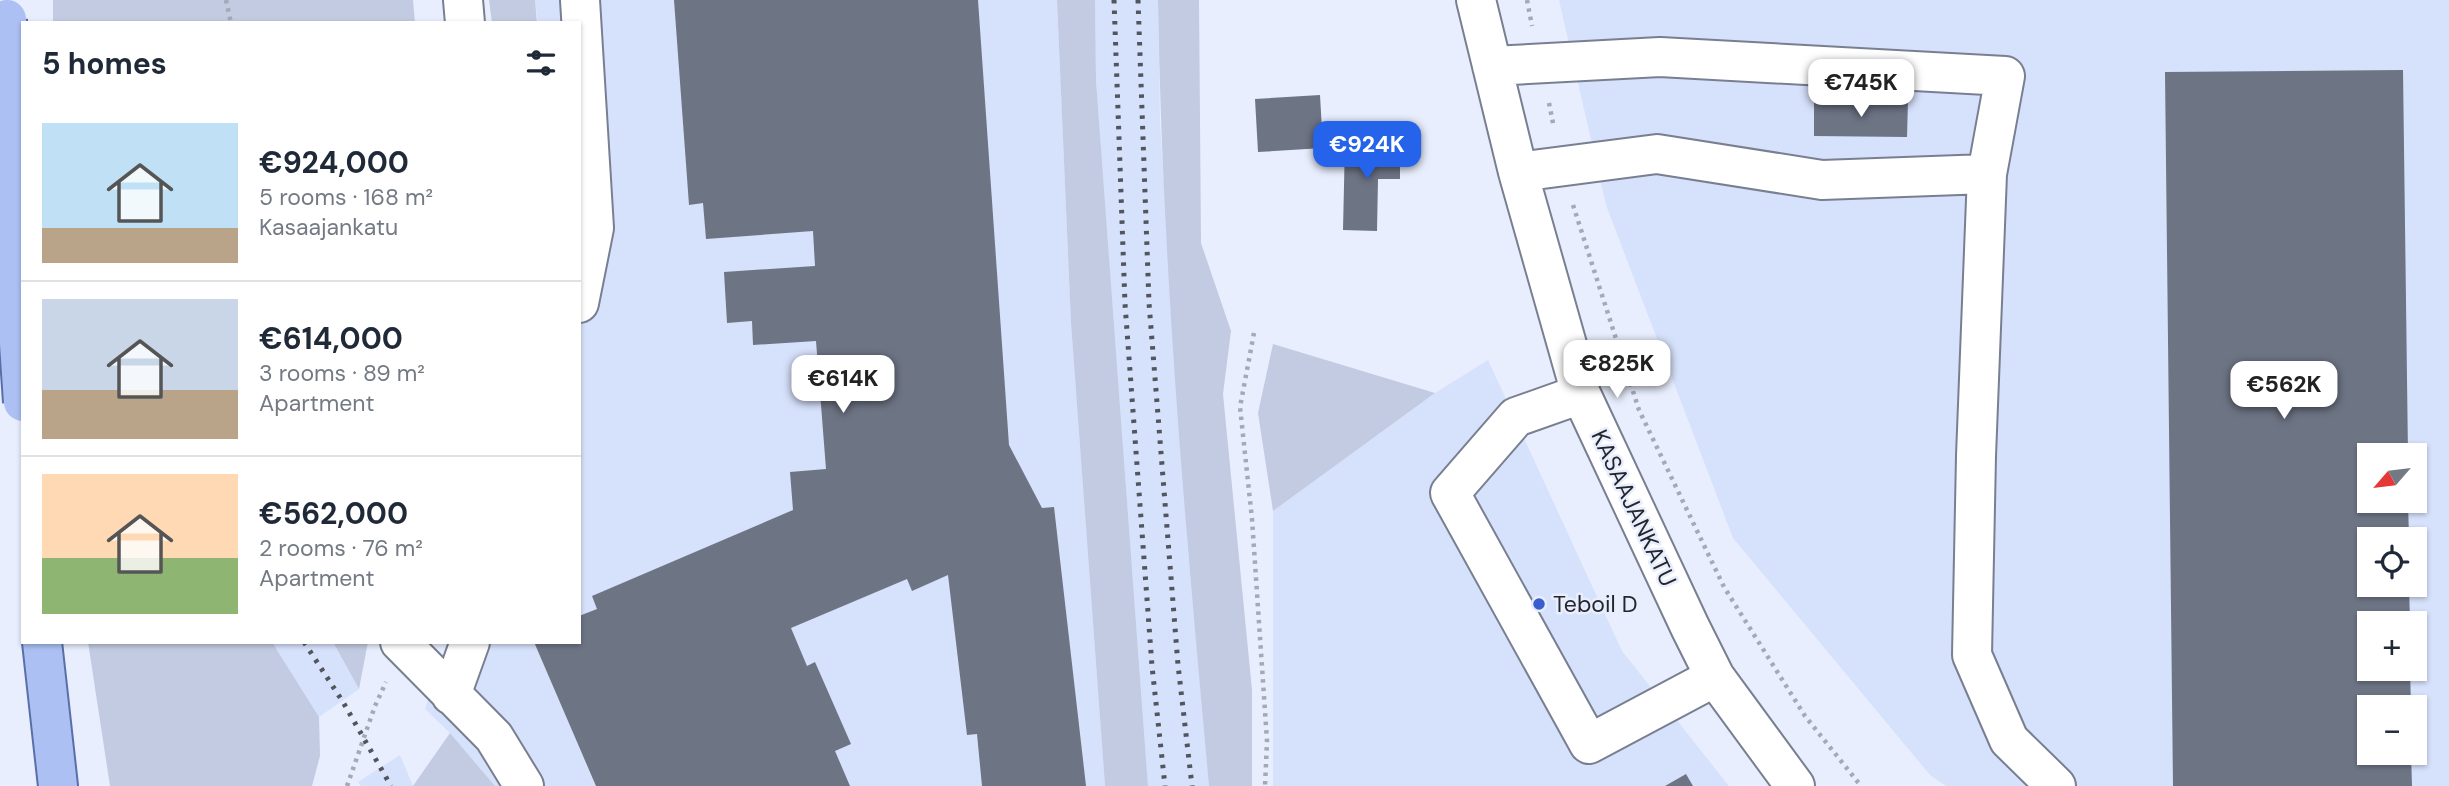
<!DOCTYPE html>
<html lang="en">
<head>
<meta charset="utf-8">
<style>
  body { margin:0; font-family:"DM Sans",sans-serif; background:#f6f6f7; color:#1f2937; height:100vh; display:flex; flex-direction:column; font-size:26px; white-space:nowrap }
  * { box-sizing:border-box; margin:0 }
  p { font-size:23px; color:#747a83 }
  .icon { flex:none; width:38px; height:38px; fill:none; stroke:currentColor; stroke-width:2; stroke-linecap:round; stroke-linejoin:round }
  .map { position:relative; flex:1; overflow:hidden }
  .side { position:absolute; left:21px; top:21px; width:560px; height:623px; display:flex; flex-direction:column; background:#fff; border-radius:0px; box-shadow:0 2px 5px #0004 }
  .side>* { flex:none }
  .needle { width:46px; rotate:242deg }
  .controls { position:absolute; left:2357px; top:443px; display:grid; gap:14px }
  .controls a { display:grid; place-items:center; width:70px; height:70px; border-radius:0px; background:#fff; box-shadow:0 2px 5px #0004; font-size:35px }
  .price { position:absolute; translate:-50% -60px; padding:0 16px; border-radius:14px; background:#fff; color:#222; font-size:23px; line-height:46px; filter:drop-shadow(0 2px 4px #0008) }
  .price::after { content:''; position:absolute; left:50%; top:42px; width:21px; height:16px; margin-left:-10px; background:inherit; clip-path:polygon(0 0,100% 0,50% 100%) }
  .price.on { background:#2563eb; color:#fff }
  ul { padding:0; list-style:none }
  li { display:flex; align-items:center; gap:21px; height:175px; padding:0 21px }
  li+li { border-top:2px solid #e0e1e3 }
  li span { display:grid; place-items:center; flex:none; width:196px; height:140px; border-radius:0px; color:#555 }
  li>.icon { margin-inline-start:auto }
  span .icon { width:84px; height:84px; fill:#fffc; stroke-width:1 }
  li b { font-size:30px }
  h2 { display:flex; justify-content:space-between; align-items:center; height:84px; padding:0 21px; font-size:30px }
  .map>svg:first-child { display:block }
  .built { fill:#d6e1fb; fill-rule:evenodd }
  .green { fill:#c2cbe1 }
  .building { fill:#6d7484 }
  .lines { fill:none; stroke-linecap:round; stroke-linejoin:round }
  .minor-casing { stroke:#787f90; stroke-width:42 }
  .major-casing { stroke:#586faa; stroke-width:42 }
  .path { stroke:#a4a9b6; stroke-width:4.5; stroke-dasharray:3.5 5; stroke-linecap:butt }
  .minor { stroke:#fff; stroke-width:38 }
  .major { stroke:#acc0f4; stroke-width:38 }
  .rail { stroke:#52555e; stroke-width:5; stroke-dasharray:3.5 7; stroke-linecap:butt }
  .major-bridge-casing { stroke:#586faa; stroke-width:42; stroke-linecap:butt }
  .major-bridge { stroke:#acc0f4; stroke-width:38 }
  .poi-dot { fill:#3b5ecf; stroke:#e8eefd; stroke-width:2.5 }
  .labels { text-anchor:middle; stroke-width:5; stroke-linejoin:round; paint-order:stroke }
  .street-label { font-size:23px; fill:#23262d; stroke:#e8eefd }
  .poi-label { font-size:23px; fill:#23262d; stroke:#e8eefd; text-anchor:start }
</style>
</head>
<body>
<div class="map">
<svg width="2449" height="786" viewBox="0 0 2449 786">
  <rect width="100%" height="100%" fill="#e8eefd"/>
  <path class="built" d="M535 0H1057L1071 323 1105 786H495L450 733 425 709 447 642H579V23H538Z
    M1095 0H1158L1160 123 1188 551 1209 786H1148L1096 80Z
    M1559 0H2449V786H1946L1930 775 1733 538 1606 205ZM2370 455H2415V500H2370ZM2370 539H2415V584H2370ZM2370 623H2415V668H2370ZM2370 707H2415V752H2370Z
    M1488 360 1622 651 1729 786H1273V511L1435 393Z
    M272 642H333L359 689 319 717Z
    M400 755 413 786H361L358 782Z"/>
  <path class="green" d="M53 0H413L415 23H53Z
    M489 0H535L537 23H492Z
    M1057 0H1095L1096 80 1148 786H1105L1071 323Z
    M1158 0H1199L1201 243 1231 331 1223 394 1252 690V786H1209C1185 525 1162 262 1158 0Z
    M1273 344 1435 393 1273 511 1258 413Z
    M88 642H272L319 717 320 756 312 786H110Z
    M333 642H368L359 689Z
    M450 733 495 786H413Z"/>
  <path class="building" d="M674 0H978L1009 445 1042 508 1054 507 1086 786H982L977 734 967 735 948 575 912 591 907 579 791 628 807 666 815 662 851 744 835 751 850 786H596L534 642H579V616L597 609 592 596 793 510 790 472 826 469 816 341 753 345 752 321 727 323 724 272 815 266 813 231 706 239 703 203 689 205Z
    M2403 70 2408 455H2370V500H2408L2409 539H2370V584H2409L2410 623H2370V668H2410L2411 707H2370V752H2411L2412 786H2173L2165 72Z
    M1320 95 1323 148 1258 152 1255 99Z
    M1814 101H1908L1907 137 1814 136Z
    M1345 141 1400 142V179H1378L1377 231 1343 230Z
    M1686 774 1693 786H1665Z"/>
  <g class="lines">
    <defs>
      <path id="minor" d="M463 0 465 23
        M1476 0 1518 172 1581 394 1690 627 1715 677 1795 786
        M1492 66 1660 57 2005 76 1987 174 1976 456 1972 655 2009 740 2056 786
        M1518 172 1657 154 1822 180 1987 174
        M579 303 594 228 580 0
        M1581 394 1516 417 1450 493 1589 744 1715 677
        M400 642 494 737 524 786
        M451 695 470 642"/>
      <path id="major" d="M42 642 58 786"/>
    </defs>
    <use href="#minor" class="minor-casing"/>
    <use href="#major" class="major-casing"/>
    <path class="path" d="M226 0 231 23
      M1527 0 1532 26
      M1549 103 1554 128
      M1573 205 1639 410 1724 587 1805 716 1861 786
      M1254 333 1240 407 1252 519 1267 741 1265 786
      M347 786 375 706 386 682"/>
    <use href="#minor" class="minor"/>
    <use href="#major" class="major"/>
    <path class="rail" d="M1114 0 1125 304 1152 666 1165 786
      M1138 0 1149 303 1178 665 1192 786
      M0 224 23 251
      M304 642 343 702 391 786"/>
    <defs>
      <path id="major-bridge" d="M7 19 9 198 23 402"/>
    </defs>
    <use href="#major-bridge" class="major-bridge-casing"/>
    <use href="#major-bridge" class="major-bridge"/>
  </g>
  <circle class="poi-dot" cx="1539" cy="604" r="7"/>
  <g class="labels">
    <g class="street-label">
      <text transform="translate(1634 508) rotate(65)" y="8">KASAAJANKATU</text>
    </g>
    <g class="poi-label">
      <text x="1553" y="612">Teboil D</text>
    </g>
  </g>
</svg>
<div class="controls">
<a><svg class="needle" viewBox="-14 -14 28 28"><path d="M0-13l5 13h-10z" fill="#e53935"/><path d="M0 13l5-13h-10z" fill="#747a83"/></svg></a>
<a><svg class="icon" aria-label="locate" viewBox="0 0 24 24"><circle cx="12" cy="12" r="6"/><path d="M12 2v4M12 18v4M2 12h4M18 12h4"/></svg></a>
<a>+</a>
<a>−</a>
</div>
<b class="price" style="left:1861px;top:119px">€745K</b>
<b class="price on" style="left:1367px;top:181px">€924K</b>
<b class="price" style="left:1617px;top:400px">€825K</b>
<b class="price" style="left:843px;top:415px">€614K</b>
<b class="price" style="left:2284px;top:421px">€562K</b>
<section class="side">
<h2>5 homes<svg class="icon" aria-label="filters" viewBox="0 0 24 24"><path d="M4 7h16M4 17h16"/><circle cx="9" cy="7" r="2"/><circle cx="15" cy="17" r="2"/></svg></h2>
<ul>
<li><span style="background:linear-gradient(#bfe0f5 75%,#b9a48a 0)"><svg class="icon" aria-label="home" viewBox="0 0 24 24"><path d="M3 11l9-7 9 7M6 9v11h12V9"/></svg></span><div><b>€924,000</b><p>5 rooms · 168 m²</p><p>Kasaajankatu</p></div></li>
<li><span style="background:linear-gradient(#c9d6e8 65%,#b9a48a 0)"><svg class="icon" aria-label="home" viewBox="0 0 24 24"><path d="M3 11l9-7 9 7M6 9v11h12V9"/></svg></span><div><b>€614,000</b><p>3 rooms · 89 m²</p><p>Apartment</p></div></li>
<li><span style="background:linear-gradient(#ffd9b3 60%,#8fb573 0)"><svg class="icon" aria-label="home" viewBox="0 0 24 24"><path d="M3 11l9-7 9 7M6 9v11h12V9"/></svg></span><div><b>€562,000</b><p>2 rooms · 76 m²</p><p>Apartment</p></div></li>
</ul>
</section>
</div>
</body>
</html>
